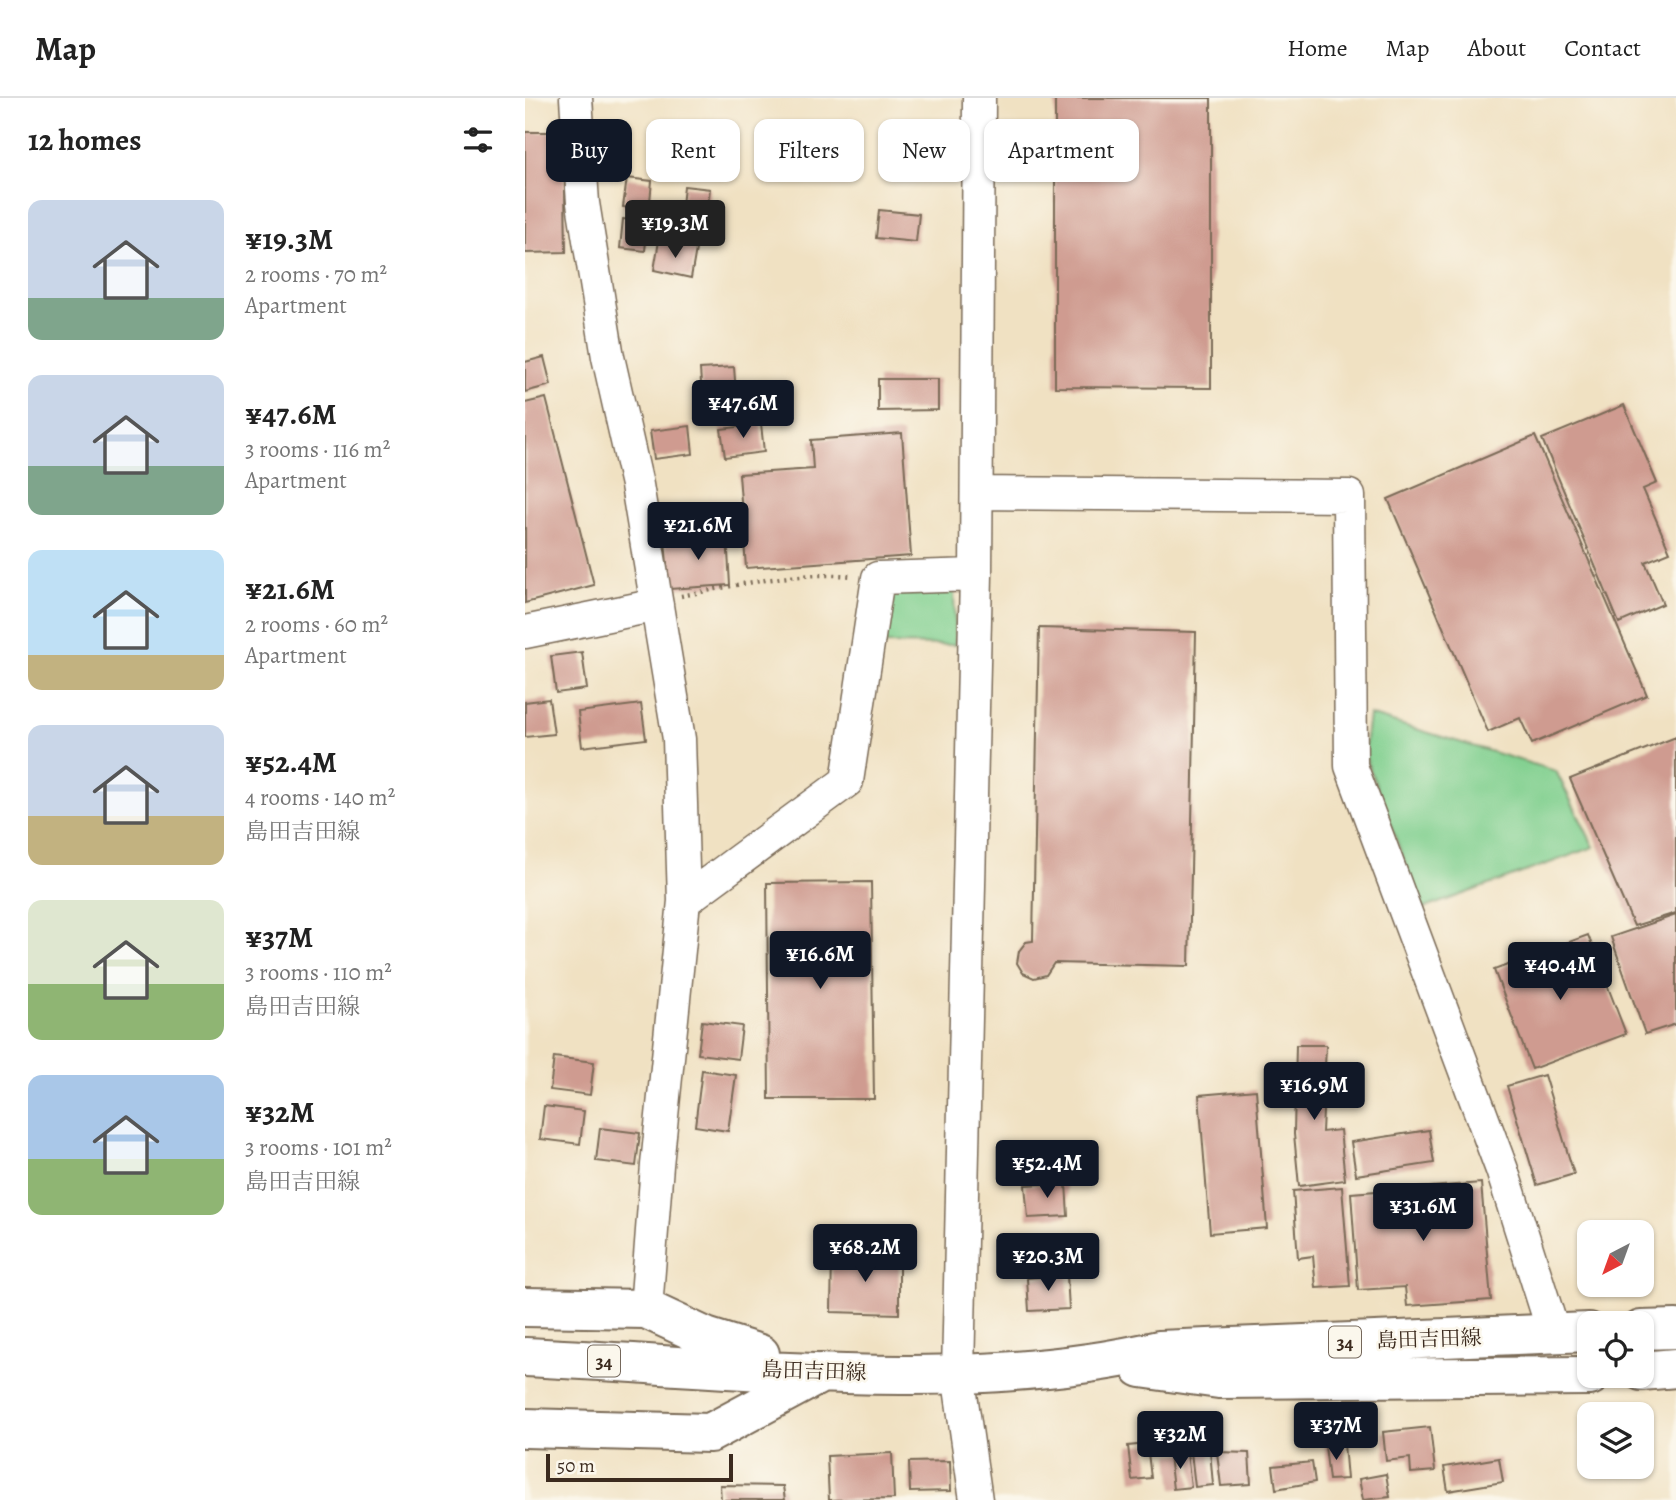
<!DOCTYPE html>
<html lang="en">
<head>
<meta charset="utf-8">
<style>
  body { margin:0; font-family:Alegreya,"Noto Serif JP",serif; background:#f2f2f2; color:#222; height:100vh; display:flex; flex-direction:column; font-size:26px; white-space:nowrap }
  * { box-sizing:border-box; margin:0 }
  p { font-size:23px; color:#767676 }
  .icon { flex:none; width:38px; height:38px; fill:none; stroke:currentColor; stroke-width:2; stroke-linecap:round; stroke-linejoin:round }
  .map { position:relative; flex:1; overflow:hidden }
  .details { display:flex; flex-direction:column; background:#fff; width:525px }
  .details>* { flex:none }
  .guide { position:absolute; left:21px; top:21px; width:665px; height:63px; display:flex; gap:14px }
  .needle { width:46px; rotate:221deg }
  .buttons { position:absolute; left:1052px; top:1122px; display:grid; gap:14px }
  .buttons a { display:grid; place-items:center; width:77px; height:77px; border-radius:14px; background:#fff; box-shadow:0 2px 5px #0004; font-size:35px }
  .scale { position:absolute; left:21px; bottom:18px; width:187px; box-sizing:border-box; padding-left:7px; border:4px solid #3b2a1e; border-top:0; font-size:19px; line-height:24px; white-space:nowrap; color:#3b2a1e; -webkit-text-stroke:5px #fbf7ec; paint-order:stroke }
  .price { position:absolute; translate:-50% -60px; padding:0 16px; border-radius:7px; background:#111827; color:#fff; font-size:23px; line-height:46px; filter:drop-shadow(0 2px 4px #0008) }
  .price::after { content:''; position:absolute; left:50%; top:42px; width:21px; height:16px; margin-left:-10px; background:inherit; clip-path:polygon(0 0,100% 0,50% 100%) }
  .price.active { background:#222; color:#fff }
  ul { padding:0; list-style:none }
  li { display:flex; align-items:center; gap:21px; height:175px; padding:0 28px }
  li span { display:grid; place-items:center; flex:none; width:196px; height:140px; border-radius:14px; color:#555 }
  li>.icon { margin-inline-start:auto }
  span .icon { width:84px; height:84px; fill:#fffc; stroke-width:1 }
  li b { font-size:30px }
  h2 { display:flex; justify-content:space-between; align-items:center; height:84px; padding:0 28px; font-size:30px }
  .tag { padding:0 24px; border-radius:14px; background:#fff; box-shadow:0 2px 5px #0004; font-size:24px; line-height:63px }
  .tag.active { background:#111827; color:#fff }
  header { display:flex; align-items:center; gap:42px; box-sizing:border-box; height:98px; padding:0 35px; background:#fff; border-bottom:2px solid #e0e0e0 }
  header strong { font-size:33px }
  nav { display:flex; gap:38px; margin-inline-start:auto; font-size:24px }
  main { display:flex; flex:1; min-height:0 }
  .map>svg:first-child { display:block }
  .green { fill:#82d090; stroke:#5e7d57; stroke-width:2 }
  .building { fill:#cf9b90 }
  .lines { fill:none; stroke-linecap:round; stroke-linejoin:round }
  .minor-casing { stroke:#7a6a57; stroke-width:35 }
  .major-casing { stroke:#7a6a57; stroke-width:42 }
  .path { stroke:#7a6a57; stroke-width:4.5; stroke-dasharray:2 5; stroke-linecap:butt }
  .minor { stroke:#fff; stroke-width:32 }
  .major { stroke:#fff; stroke-width:38 }
  .labels { text-anchor:middle; stroke-width:5; stroke-linejoin:round; paint-order:stroke }
  .shield { fill:#fbf7ec; stroke:#75685c; stroke-width:2 }
  .shield-label { font-size:19px; font-weight:bold; fill:#3b2a1e }
  .street-label { font-size:21px; fill:#3b2a1e; stroke:#fbf7ec }
</style>
</head>
<body>
<header>
<strong>Map</strong>
<nav><a>Home</a><a>Map</a><a>About</a><a>Contact</a></nav>
</header>
<main>
<section class="details">
<h2>12 homes<svg class="icon" aria-label="filters" viewBox="0 0 24 24"><path d="M4 7h16M4 17h16"/><circle cx="9" cy="7" r="2"/><circle cx="15" cy="17" r="2"/></svg></h2>
<ul>
<li><span style="background:linear-gradient(#c9d6e8 70%,#7fa58c 0)"><svg class="icon" aria-label="home" viewBox="0 0 24 24"><path d="M3 11l9-7 9 7M6 9v11h12V9"/></svg></span><div><b>¥19.3M</b><p>2 rooms · 70 m²</p><p>Apartment</p></div></li>
<li><span style="background:linear-gradient(#c9d6e8 65%,#7fa58c 0)"><svg class="icon" aria-label="home" viewBox="0 0 24 24"><path d="M3 11l9-7 9 7M6 9v11h12V9"/></svg></span><div><b>¥47.6M</b><p>3 rooms · 116 m²</p><p>Apartment</p></div></li>
<li><span style="background:linear-gradient(#bfe0f5 75%,#c2b280 0)"><svg class="icon" aria-label="home" viewBox="0 0 24 24"><path d="M3 11l9-7 9 7M6 9v11h12V9"/></svg></span><div><b>¥21.6M</b><p>2 rooms · 60 m²</p><p>Apartment</p></div></li>
<li><span style="background:linear-gradient(#c9d6e8 65%,#c2b280 0)"><svg class="icon" aria-label="home" viewBox="0 0 24 24"><path d="M3 11l9-7 9 7M6 9v11h12V9"/></svg></span><div><b>¥52.4M</b><p>4 rooms · 140 m²</p><p>島田吉田線</p></div></li>
<li><span style="background:linear-gradient(#dfe7d0 60%,#8fb573 0)"><svg class="icon" aria-label="home" viewBox="0 0 24 24"><path d="M3 11l9-7 9 7M6 9v11h12V9"/></svg></span><div><b>¥37M</b><p>3 rooms · 110 m²</p><p>島田吉田線</p></div></li>
<li><span style="background:linear-gradient(#a9c7e8 60%,#8fb573 0)"><svg class="icon" aria-label="home" viewBox="0 0 24 24"><path d="M3 11l9-7 9 7M6 9v11h12V9"/></svg></span><div><b>¥32M</b><p>3 rooms · 101 m²</p><p>島田吉田線</p></div></li>
</ul>
</section>
<div class="map">
<svg width="1151" height="1402" viewBox="0 0 1151 1402">
  <rect width="100%" height="100%" fill="#fbf7ec"/>
  <filter id="ink" filterUnits="userSpaceOnUse"><feTurbulence type="fractalNoise" baseFrequency=".0143" numOctaves="2"/><feDisplacementMap in="SourceGraphic" scale="14" xChannelSelector="R" yChannelSelector="G"/><feConvolveMatrix kernelMatrix="1 2 1 2 8 2 1 2 1" color-interpolation-filters="sRGB"/></filter>
  <filter id="wash" filterUnits="userSpaceOnUse"><feTurbulence type="fractalNoise" baseFrequency=".00686" numOctaves="4" result="noise"/><feDisplacementMap in="SourceGraphic" scale="28" xChannelSelector="R" yChannelSelector="G"/><feGaussianBlur stdDeviation="1.57" result="paint"/><feColorMatrix in="noise" values="0 0 0 0 0 0 0 0 0 0 0 0 0 0 0 0 0 1.4 0 .05"/><feComposite in="paint" operator="in"/></filter>
  <g filter="url(#wash)">
    <rect width="100%" height="100%" fill="#f0e1c2"/>
    <path class="green" d="M375 482 429 484 430 547 354 546 355 501Z
      M844 617 1031 673 1069 749 897 811 839 655Z"/>
    <g id="blocks">
      <path class="building" d="M530 0H686V290L530 289Z
        M0 34H39L41 154 0 155Z
        M102 80 127 83 124 113 98 109Z
        M159 88 185 91 181 121 156 118Z
        M354 112 394 116 391 144 351 140Z
        M98 121 123 124 120 153 95 150Z
        M134 143 171 151 166 180 129 172Z
        M19 259 26 287 0 294V264Z
        M209 269 211 296 177 299 175 271Z
        M353 281H413V312L353 313Z
        M21 300 69 487 0 505V305Z
        M1099 307 1132 385 1118 391 1145 454 1120 464 1138 506 1094 525 1017 341Z
        M236 326 239 354 200 359 196 331Z
        M165 328 168 356 129 361 125 333Z
        M377 335 386 458 221 470 214 376 288 371 286 342Z
        M1010 338 1122 597 1007 646 995 620 963 634 863 401Z
        M202 437 205 487 144 491 140 441Z
        M514 530 671 534 664 868 529 865 521 877 509 880 498 875 492 865 494 853 501 844 508 843Z
        M57 554 62 591 31 595 26 558Z
        M24 601 29 636 0 639V604Z
        M116 606 121 641 57 649 53 614Z
        M1151 639V815L1109 828 1045 681Z
        M346 784 349 1001H244L242 785Z
        M1151 817V926L1120 936 1086 839Z
        M1063 837 1101 936 1007 971 969 872Z
        M177 923 217 928 213 961 173 956Z
        M771 947H801L797 1034 815 1032 820 1082 774 1088 769 1036Z
        M29 959 69 964 65 997 25 992Z
        M177 972 211 977 203 1033 170 1028Z
        M1019 977 1049 1076 1012 1087 982 988Z
        M731 992 742 1130 685 1135 674 997Z
        M19 1008 59 1013 55 1046 15 1041Z
        M75 1030 115 1035 111 1068 71 1063Z
        M904 1032 909 1065 831 1077 826 1044Z
        M541 1085 543 1118 503 1120 500 1087Z
        M956 1085 966 1202 882 1208 880 1189 833 1192 826 1095Z
        M817 1089 825 1188 791 1190 788 1158 773 1160 768 1093Z
        M307 1157 374 1158V1216L306 1214Z
        M542 1177 544 1211 504 1213 502 1180Z
        M905 1329 910 1373 886 1375 885 1360 861 1363 858 1334Z
        M622 1346 626 1380 607 1382 603 1348Z
        M819 1346 822 1381 804 1382 800 1348Z
        M685 1352 688 1387 670 1389 666 1354Z
        M692 1354 724 1355 726 1386 696 1388Z
        M367 1355 369 1401 304 1402 302 1358Z
        M662 1355 666 1389 648 1391 644 1357Z
        M974 1360 978 1384 923 1393 919 1369Z
        M425 1363 426 1393 385 1394 384 1364Z
        M787 1364 790 1384 751 1391 748 1368Z
        M861 1376 865 1399 838 1402 834 1381Z
        M195 1387 258 1388 260 1402H196Z"/>
    </g>
  </g>
  <g filter="url(#ink)">
    <use href="#blocks" fill-opacity="0" stroke="#7a6a57" stroke-width="2"/>
    <g class="lines">
      <defs>
        <path id="minor" d="M51 0 58 105 83 259 112 387 154 641 159 803 132 1067 121 1211
          M452 395 824 398 826 668 977 1072 1029 1236
          M0 534 132 507
          M159 803 322 683 353 480 451 477
          M451 1402 433 1275 451 477 454 0"/>
        <path id="major" d="M0 1209 121 1211 181 1239 235 1256
          M1116 1232 1151 1231
          M0 1259C204 1268 435 1298 634 1252L1064 1234
          M616 1270 694 1281 1065 1278
          M1116 1273 1151 1270
          M0 1330 185 1335 297 1275"/>
      </defs>
      <use href="#minor" class="minor-casing"/>
      <use href="#major" class="major-casing"/>
      <path class="path" d="M156 498C212 487 270 473 327 478"/>
      <use href="#minor" class="minor"/>
      <use href="#major" class="major"/>
    </g>
  </g>
  <g class="labels">
    <g class="shield">
      <rect x="804" y="1228.5" width="32" height="31" rx="5"/>
      <rect x="63" y="1247.5" width="32" height="31" rx="5"/>
    </g>
    <g class="shield-label">
      <text x="820" y="1251">34</text>
      <text x="79" y="1270">34</text>
    </g>
    <g class="street-label">
      <text transform="translate(904 1241) rotate(-2)" y="7">島田吉田線</text>
      <text transform="translate(289 1273) rotate(2)" y="7">島田吉田線</text>
    </g>
  </g>
</svg>
<div class="buttons">
<a><svg class="needle" viewBox="-14 -14 28 28"><path d="M0-13l5 13h-10z" fill="#e53935"/><path d="M0 13l5-13h-10z" fill="#767676"/></svg></a>
<a><svg class="icon" aria-label="locate" viewBox="0 0 24 24"><circle cx="12" cy="12" r="6"/><path d="M12 2v4M12 18v4M2 12h4M18 12h4"/></svg></a>
<a><svg class="icon" aria-label="layers" viewBox="0 0 24 24"><path d="M12 4l9 5-9 5-9-5zM3 14l9 5 9-5"/></svg></a>
</div>
<div class="scale">50 m</div>
<b class="price active" style="left:150px;top:162px">¥19.3M</b>
<b class="price" style="left:218px;top:342px">¥47.6M</b>
<b class="price" style="left:173px;top:464px">¥21.6M</b>
<b class="price" style="left:295px;top:893px">¥16.6M</b>
<b class="price" style="left:1035px;top:904px">¥40.4M</b>
<b class="price" style="left:789px;top:1024px">¥16.9M</b>
<b class="price" style="left:522px;top:1102px">¥52.4M</b>
<b class="price" style="left:898px;top:1145px">¥31.6M</b>
<b class="price" style="left:340px;top:1186px">¥68.2M</b>
<b class="price" style="left:523px;top:1195px">¥20.3M</b>
<b class="price" style="left:811px;top:1364px">¥37M</b>
<b class="price" style="left:655px;top:1373px">¥32M</b>
<div class="guide">
<a class="tag active">Buy</a>
<a class="tag">Rent</a>
<a class="tag">Filters</a>
<a class="tag">New</a>
<a class="tag">Apartment</a>
</div>
</div>
</main>
</body>
</html>
